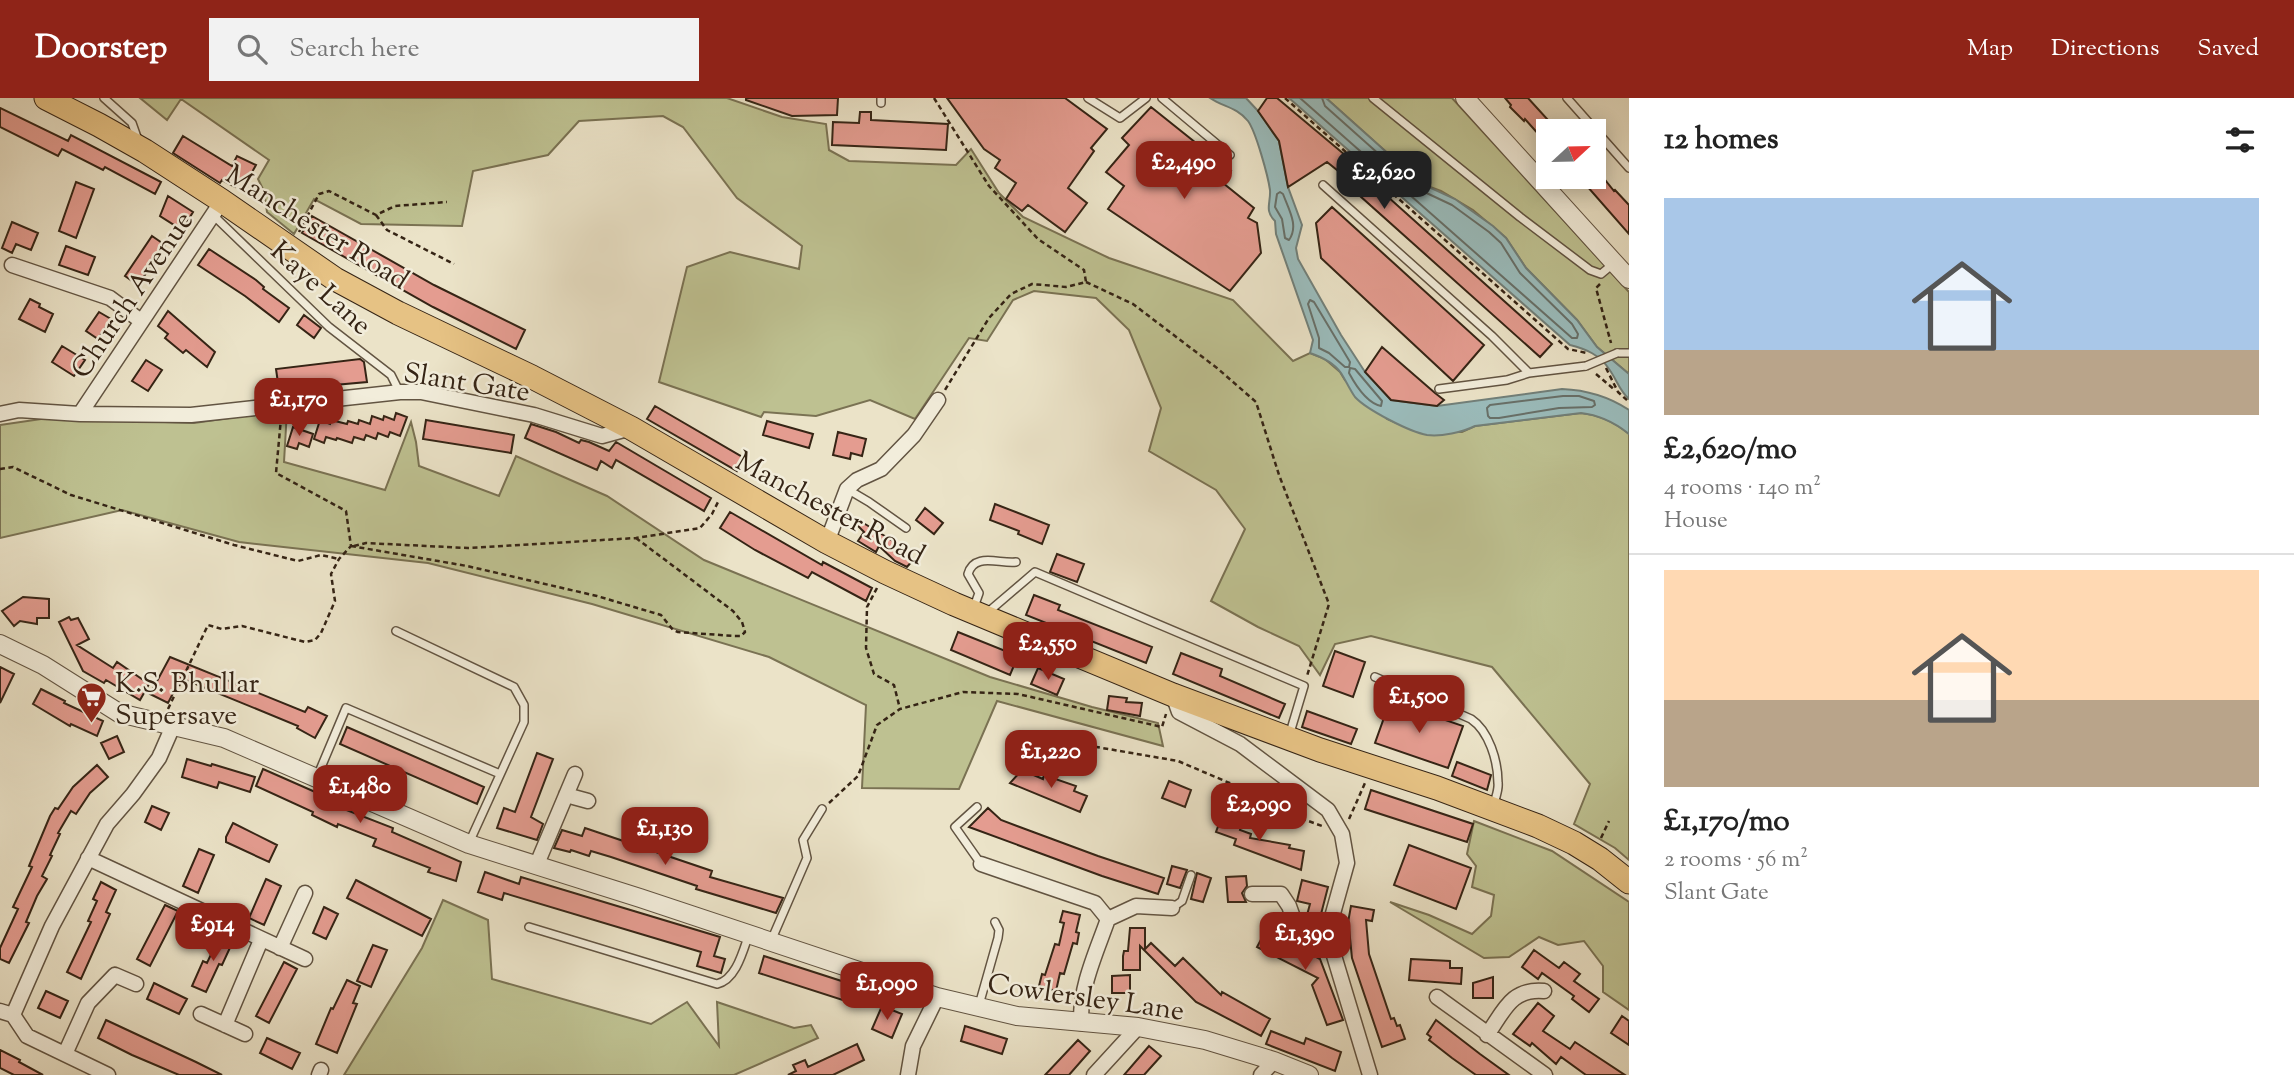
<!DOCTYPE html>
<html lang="en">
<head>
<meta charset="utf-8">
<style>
  body { margin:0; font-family:"Sorts Mill Goudy",serif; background:#f2f2f2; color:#222; height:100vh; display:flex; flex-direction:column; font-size:26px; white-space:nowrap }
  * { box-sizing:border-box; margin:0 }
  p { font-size:23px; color:#767676 }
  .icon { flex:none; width:38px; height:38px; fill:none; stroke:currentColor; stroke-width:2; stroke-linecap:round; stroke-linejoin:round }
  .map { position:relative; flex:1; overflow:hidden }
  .panel { display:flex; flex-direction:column; background:#fff; width:665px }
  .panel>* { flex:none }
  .needle { width:46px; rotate:68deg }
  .controls { position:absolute; left:1536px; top:21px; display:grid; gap:14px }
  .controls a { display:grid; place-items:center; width:70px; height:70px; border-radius:0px; background:#fff; box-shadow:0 4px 18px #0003; font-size:35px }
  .price { position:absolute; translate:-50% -60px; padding:0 16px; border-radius:14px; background:#8f2418; color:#fff; font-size:23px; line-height:46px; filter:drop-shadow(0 2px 4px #0008) }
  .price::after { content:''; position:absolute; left:50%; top:42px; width:21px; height:16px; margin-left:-10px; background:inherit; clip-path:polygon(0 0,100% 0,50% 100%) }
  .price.on { background:#222; color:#fff }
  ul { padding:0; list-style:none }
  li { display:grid; align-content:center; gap:14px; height:371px; padding:0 35px }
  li+li { border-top:2px solid #e0e0e0 }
  li span { display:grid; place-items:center; height:217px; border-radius:0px; color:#555 }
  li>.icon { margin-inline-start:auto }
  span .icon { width:126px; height:126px; fill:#fffc; stroke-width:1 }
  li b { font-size:30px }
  h2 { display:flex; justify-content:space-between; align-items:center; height:84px; padding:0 35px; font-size:30px }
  header { display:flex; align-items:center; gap:42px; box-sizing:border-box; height:98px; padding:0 35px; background:#8f2418; color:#fff }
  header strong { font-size:33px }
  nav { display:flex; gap:38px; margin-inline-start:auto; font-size:24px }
  .search { width:490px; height:63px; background:#f2f2f2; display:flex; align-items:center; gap:18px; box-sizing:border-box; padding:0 24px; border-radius:0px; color:#767676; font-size:26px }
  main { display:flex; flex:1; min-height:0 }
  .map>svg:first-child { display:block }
  .green { fill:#bec191; stroke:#7a7253; stroke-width:2 }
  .water { fill:#9bbdbd; stroke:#72807a; stroke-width:2 }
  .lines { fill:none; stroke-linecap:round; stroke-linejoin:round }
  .shore { stroke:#687069; stroke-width:2 }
  .building { fill:#e49c90; stroke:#352415; stroke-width:2 }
  .service-casing { stroke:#625442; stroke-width:10 }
  .minor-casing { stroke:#625442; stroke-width:17 }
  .tertiary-casing { stroke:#625442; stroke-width:20 }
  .primary-casing { stroke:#352415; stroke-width:25 }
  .path { stroke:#352415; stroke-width:2.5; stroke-dasharray:5 3.5; stroke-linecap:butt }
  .service { stroke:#f2eddb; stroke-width:7 }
  .minor { stroke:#f2eddb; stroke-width:14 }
  .tertiary { stroke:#f2eddb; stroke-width:18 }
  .primary { stroke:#e6c284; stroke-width:23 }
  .service-bridge-casing { stroke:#625442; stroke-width:10; stroke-linecap:butt }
  .service-bridge { stroke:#f2eddb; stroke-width:7 }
  .labels { text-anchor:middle; stroke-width:5; stroke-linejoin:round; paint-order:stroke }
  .street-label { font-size:28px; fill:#352415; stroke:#f2eddb }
  .poi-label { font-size:28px; fill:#352415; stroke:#f2eddb; text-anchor:start }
</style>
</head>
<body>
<header>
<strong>Doorstep</strong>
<div class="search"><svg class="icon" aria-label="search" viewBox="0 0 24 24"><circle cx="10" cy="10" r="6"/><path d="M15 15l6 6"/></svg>Search here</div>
<nav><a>Map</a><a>Directions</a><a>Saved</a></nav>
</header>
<main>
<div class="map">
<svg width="1629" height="977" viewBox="0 0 1629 977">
  <rect width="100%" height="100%" fill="#ebe3c8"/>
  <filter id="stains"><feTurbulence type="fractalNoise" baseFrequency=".00286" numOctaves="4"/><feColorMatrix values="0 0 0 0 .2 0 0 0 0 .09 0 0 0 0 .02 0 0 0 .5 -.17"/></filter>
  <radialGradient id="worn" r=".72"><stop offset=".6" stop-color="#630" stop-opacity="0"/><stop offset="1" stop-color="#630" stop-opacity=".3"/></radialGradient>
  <path class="green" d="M140 0H727L782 19 826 26 829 52 849 63 956 67 971 51 999 95 1023 119 1109 160 1233 202 1293 263 1310 255 1325 261 1340 274 1345 282 1387 321 1415 333 1462 334 1475 328 1581 315C1600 317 1615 324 1629 336V762L1615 750 1574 726 1590 686 1492 569 1371 538 1335 546 1320 577 1299 548 1258 529 1211 503 1245 431 1216 392 1149 353 1161 310 1129 232 1096 200 1034 193 1013 202 987 243 969 240 915 321 870 302 816 318 764 314 761 319 659 284 687 169 730 154 799 171 802 148 737 100 683 29 663 18 579 23 548 57 473 73 462 128 361 126 314 101 294 136 267 114 264 93 258 81 269 62 181 1 167 22Z
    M1326 0H1452L1629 194V276L1597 249 1577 222 1526 170 1506 140 1473 112 1441 93 1422 86Z
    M287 312 284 364 385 392 411 324 416 344 419 368 499 398 516 358 607 398 704 462 990 579 1092 609 1158 625 1163 648 997 603 959 691 862 690 866 607 769 559 592 506 428 465 239 444 122 412 0 440V327L48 320 194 325Z
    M1474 723 1552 753 1629 804V912L1603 894V868L1584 843 1558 847 1539 839 1509 859 1484 860 1390 804 1429 817 1472 836 1491 818 1494 797 1472 789 1476 768 1467 756Z
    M443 802 488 822 492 881 651 926 687 904 719 948 717 904 794 930 811 927 818 940 734 977H344L422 850Z"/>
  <path class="water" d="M1210 0H1246L1258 13 1279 43 1288 89 1302 127 1296 150 1298 161 1341 237 1365 274 1391 302 1437 308 1562 291C1587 292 1608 298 1629 312V336C1614 324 1600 317 1581 315L1475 328C1463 334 1441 339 1427 337 1410 334 1367 312 1355 299 1350 292 1346 283 1341 275 1334 265 1322 259 1310 255L1313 242 1276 136 1275 123C1264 112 1271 105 1270 92 1268 78 1256 34 1248 23 1237 9 1223 9 1210 0Z
    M1289 0H1326L1422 86 1455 101 1493 128 1506 140 1526 170 1577 222 1597 249 1629 276V301C1619 292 1617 282 1609 271 1600 257 1586 251 1570 247Z"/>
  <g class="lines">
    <path class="shore" d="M1300 0 1572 240H1577L1578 236 1572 226 1520 175 1501 145 1489 134 1452 107 1418 91 1325 8 1322 0
      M1280 94 1283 96C1289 112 1299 128 1289 142L1285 140 1282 121 1275 109 1277 96Z
      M1310 202 1314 204 1350 264 1349 269H1345L1329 255 1319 250V240L1308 206Z
      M1350 270 1355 271 1382 303 1381 308C1367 305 1356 288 1349 275Z
      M1563 298H1579L1594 303 1595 307 1592 309 1559 310 1499 320H1490L1488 318 1487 310 1490 307Z"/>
  </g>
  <path class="building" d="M746 0H838L837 17 792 18 746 2Z
    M947 0H1065L1107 31 1091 50 1094 53 1068 90 1087 105 1065 134 1028 107 1022 113 1006 101 1016 85 995 70 1000 62 984 51Z
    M1267 0H1277L1351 62 1349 64 1552 246 1540 259 1350 89 1353 85 1327 64 1288 89 1279 43 1258 13Z
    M1505 0H1528L1558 33H1549V48L1525 21 1524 23 1510 9 1511 7Z
    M1151 9 1231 73 1223 85 1254 110 1248 120 1257 125 1261 155 1230 193 1108 111 1124 88 1106 74 1129 47 1122 40Z
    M0 10 68 43 71 37 161 84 155 96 105 69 103 72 62 51 58 58 0 29Z
    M860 14H871V22L948 26 946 52 832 47 833 24 859 25Z
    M183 38 232 68 237 58 256 67 246 85 239 82 235 89 222 82 220 85 173 55Z
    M1594 68 1614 93 1615 92 1629 107V136L1579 79H1594Z
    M76 84 94 91 76 140 59 133Z
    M168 98 193 114 182 132 160 118Z
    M1332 109 1484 247 1453 283 1321 160 1316 125Z
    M312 118 434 187 525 232 516 251 433 209 302 135Z
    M12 124 38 135 31 152 16 146 12 155 2 150Z
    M152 138 165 147 138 187 125 178Z
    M66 148 95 159 88 177 59 167Z
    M209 151 256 182 264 189 263 191 289 210 279 224 245 198 198 167Z
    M30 201 40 206 39 209 53 216 45 234 19 221Z
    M168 213 215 254 207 269 186 252 183 255 165 240 168 236 158 228Z
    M99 214 111 221 98 241 86 233Z
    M304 217 321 230 314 240 297 227Z
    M62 248 85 262 74 278 52 264Z
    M1382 249 1435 295 1444 302 1437 308 1391 302 1365 274Z
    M360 261 364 264 367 284 279 292 276 271Z
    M146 262 162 272 148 293 132 283Z
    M655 308 744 360 737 373 647 321Z
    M396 315 407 319 400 338 390 334 388 339 378 335 376 341 366 337 364 342 354 339 352 345 337 340 336 342 326 339 324 345 314 341 320 322 330 326 331 322 347 326 348 323 358 326 359 322 370 326 372 318 383 322 384 318 394 322Z
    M426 322 514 337 511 355 423 341Z
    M767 323 813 336 809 350 763 337Z
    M531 326 556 334 579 345 581 342 589 344 609 353 616 344 711 400 704 413 616 362 612 370 601 363 597 372 525 340Z
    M293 329 313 336 309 349 299 345 297 351 287 348Z
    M838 334 866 341 862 358 851 355 850 361 833 357Z
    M995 406 1049 427 1042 446 1018 436 1019 433 990 422Z
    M925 410 943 425 934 436 916 422Z
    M730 414 822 467 823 464 872 490 866 503 812 474 808 480 755 452 720 430Z
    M860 423 893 443 913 462 907 469 895 463 879 448 876 454 858 443 864 434 857 427Z
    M1057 456 1084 466 1077 484 1050 474Z
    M1034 497 1060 507 1058 512 1152 549 1146 565 1026 517Z
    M23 499 49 501V520H37V526L20 523 14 528 2 513Z
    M69 519 71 522 78 520 89 541 77 547 113 570 117 564 149 586 140 602 106 582 104 585 83 573 59 524Z
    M958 534 1018 558 1010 577 951 552Z
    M1335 553 1365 564 1353 599 1323 588Z
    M1181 555 1222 571 1220 578 1285 606 1279 620 1173 576Z
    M170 559 305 614 308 609 327 618 315 640 297 630 298 628 181 580 168 605 150 596Z
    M0 569 14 576 0 605Z
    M1038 570 1064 581 1057 597 1031 586Z
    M41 591 65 603 64 605 103 623 97 638 71 626 70 628 33 606Z
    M1109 598 1127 600 1126 604 1142 605 1140 618 1107 612Z
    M1390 603 1463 628 1448 670 1375 645Z
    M1307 613 1357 631 1351 646 1302 629Z
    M347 629 484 689 477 706 340 646Z
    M117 638 124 654 109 661 101 645Z
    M537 655 553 661 531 719 543 726 537 742 497 730 504 710 515 714Z
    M187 661 211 668 212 666 255 679 250 694 219 684 217 690 182 679Z
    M1457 664 1491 677 1487 692 1452 678Z
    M97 667 108 679 90 695 76 716 71 713 58 735 60 736 50 757 52 758 42 778 47 781 37 798 26 824 29 825 9 865 0 861V850L18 811 13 809 32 769 29 768 50 718 55 710 58 711 73 689Z
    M263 671 338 704 336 708 393 730 392 734 461 764 456 783 428 774 430 770 373 748 376 741 338 726 337 729 312 717 313 714 256 688Z
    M1022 672 1043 681 1044 677 1076 688 1074 693 1087 698 1080 714 1010 685Z
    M1169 683 1191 692 1185 709 1162 700Z
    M1371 692 1473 726 1467 744 1365 711Z
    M152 708 169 715 161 732 145 724Z
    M988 710 1001 722 1098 758 1164 780 1158 796 1102 778 969 729Z
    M1223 715 1244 722 1240 732 1251 736 1250 740 1290 747 1289 750 1304 753 1301 772 1234 747 1236 741 1216 734Z
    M233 725 277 747 269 764 226 744V739Z
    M585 730 712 773 710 779 783 800 776 815 696 791 697 788 611 759 591 753 589 758 571 752 570 754 554 750 562 732 582 738Z
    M1409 747 1471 770 1456 811 1394 787Z
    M199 751 214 757 198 795 183 788Z
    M1172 768 1187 772 1180 790 1167 786Z
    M485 774 519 786 521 779 720 839 714 858 725 861 721 875 697 868 701 854 504 795 502 802 478 794Z
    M1197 775 1211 780 1203 804 1191 801Z
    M1246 778 1247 788 1242 795 1246 804H1228L1226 779Z
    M266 781 281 788 264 827 249 820Z
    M356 782 431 821 422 838 347 800Z
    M1302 782 1328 789 1320 820 1307 817 1310 806 1297 803Z
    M101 784 116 792 106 814 110 816 81 881 67 874 91 824 88 823 97 803 93 801Z
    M165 807 178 813 150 868 137 861Z
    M1351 808 1374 812 1372 823 1366 822 1369 856 1391 921 1394 920 1397 928 1400 927 1405 941 1382 949 1352 860 1349 830H1347Z
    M324 809 338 816 326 841 313 835Z
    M1063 813 1080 817 1076 834 1079 835 1077 846 1073 845 1064 876 1060 875 1056 893 1039 888 1042 876 1045 877 1055 846 1059 847 1064 825 1060 824Z
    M1130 830H1145V851L1151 845 1175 868 1183 860 1221 897 1222 894 1270 921 1261 938 1196 904 1140 848V872H1123V858L1124 853H1128Z
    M1266 832 1320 861 1343 922 1327 927 1312 887 1318 880 1257 849Z
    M221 835 234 841 222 867 219 866 206 894 192 888 203 863 207 865Z
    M373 847 387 852 371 889 357 883Z
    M1534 852 1559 870 1564 864 1580 876 1574 883 1599 901 1589 914 1572 901 1574 898 1542 875 1538 881 1522 869Z
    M764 858 857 888 852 905 759 875Z
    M1411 861 1450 863V870H1462L1461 886 1409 882Z
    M284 864 297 871 269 925 256 918Z
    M1130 877V895H1112V878Z
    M1493 879V900H1473V885Z
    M347 882 360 888 353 905 357 906 337 955 316 946 331 910 333 911Z
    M154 885 187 901 179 916 147 901Z
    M46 893 68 903 60 920 38 910Z
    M1538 905 1554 918 1543 933 1570 951 1575 944 1625 977H1586L1561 959 1556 966 1532 945 1530 948 1513 936Z
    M882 908 902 916 892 940 872 931Z
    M1622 918 1629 923V947L1611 935Z
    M106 922 196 964 222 977H179L132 957 98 940Z
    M1436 922 1480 956 1509 977H1476L1452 960 1429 942 1431 939 1427 936Z
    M965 928 1007 941 1002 956 961 943Z
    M1271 933 1304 946 1306 940 1341 954 1335 973 1266 946Z
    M267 940 300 955 292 971 260 955Z
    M1078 942 1090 953 1069 977H1045Z
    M857 946 864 962 833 977H788L796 973 793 967 805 962 808 969Z
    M1149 948 1161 958 1144 977H1124Z
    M0 952 20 962 19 964 43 977H14L0 970Z"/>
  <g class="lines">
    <defs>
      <path id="service" d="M104 0 132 25 139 45
        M1088 0 1120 20 1146 0
        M1162 0 1230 57
        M1373 0 1520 119 1590 172 1601 176 1613 166
        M1567 0 1629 70
        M881 5V0
        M1323 87 1492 238 1529 275 1586 268
        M213 117 329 229 391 277 399 293
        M1617 255H1629
        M1439 291 1507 282 1529 275
        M847 391 869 404 906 430
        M974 509 979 495 968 476C974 454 999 466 1016 464
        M987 515 1035 474 1304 588 1289 638
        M396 533 514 589 524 607V624L469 745
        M1375 579 1471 621C1489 633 1498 663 1498 685 1499 692 1495 700 1494 707
        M317 679 346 610 500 676
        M977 709 955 729 981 766
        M1172 810 1182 803 1191 777
        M529 829 717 886C736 882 743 853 749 836
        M771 843 807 760 803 742 822 711
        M979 907 998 840 999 832 995 824"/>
      <path id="minor" d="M12 167 110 200 141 223
        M0 316 19 312 80 316 191 317 400 294H421L534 317 602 338 631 330
        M80 316 222 103
        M827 444 847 391 857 382 881 371 914 337 938 302
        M1173 597 1179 614 1240 646 1328 712 1342 736 1347 765 1332 819 1329 841 1370 977
        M566 697 588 703
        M88 760 305 861
        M537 766 575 676
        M981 766 1095 805 1108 821C1096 855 1080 888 1081 925
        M1252 796H1281L1289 808 1294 822 1302 829 1329 841
        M1108 821 1136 808 1172 810
        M280 850 305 795
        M1437 899 1545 977
        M0 913 13 917 27 938 108 977
        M201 916 245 936
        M13 917 52 828 107 726 133 696 159 660 173 628
        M225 927 261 842
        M1487 937C1504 913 1511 890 1544 893
        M65 956 88 905 115 877 136 886
        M319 977 321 972
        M908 977 913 948 937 899
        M1094 977 1138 929
        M1261 977 1274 963"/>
      <path id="tertiary" d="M1465 0 1629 181
        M0 546 43 567 119 615 224 640 469 746 640 800 937 899 1017 918 1138 929 1205 942 1274 963 1309 977"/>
      <path id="primary" d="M46 0 99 27 145 53 222 103 335 181 398 215 532 279 631 330 827 444 885 474 954 506 1173 597 1320 652 1437 690 1538 728 1574 745 1600 761 1629 784"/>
    </defs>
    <use href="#service" class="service-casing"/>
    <use href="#minor" class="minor-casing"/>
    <use href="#tertiary" class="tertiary-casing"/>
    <use href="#primary" class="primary-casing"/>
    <path class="path" d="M934 0 989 88 1038 141 1084 172 1086 184 1066 189 1032 186 1011 196 989 220 945 292
      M1285 0 1568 251 1587 255
      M376 117 387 132 454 166
      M299 134 319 96 329 93 376 117 395 108 447 104
      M1086 184 1133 206 1217 270 1256 304 1279 377 1329 506 1307 578
      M1600 186 1596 190 1611 245
      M1606 270 1618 294 1629 304
      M1596 276 1615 292
      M0 371 13 369 71 397 234 447 298 463 321 457 339 461
      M351 448 467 468 597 498 661 517 673 532 678 534 734 538H741L745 534 742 524 733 513 636 440
      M354 448 366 445 468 450 636 440 700 430 712 416 719 402
      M877 490 867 509 866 550 874 576 894 587 900 611
      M168 611 208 527 222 531 242 528 305 544 315 542 321 535 335 503 331 476 339 461 351 448 346 413 276 375 281 320
      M1033 654 1038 646 1050 641 1178 663 1253 695 1270 709 1322 728
      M829 705 858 678 877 627 900 611 963 594 1018 596 1162 629 1166 616
      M1349 721 1365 685
      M1601 740 1609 723"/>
    <use href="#service" class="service"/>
    <use href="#minor" class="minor"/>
    <use href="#tertiary" class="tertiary"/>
    <use href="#primary" class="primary"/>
    <defs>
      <path id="service-bridge" d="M1586 268 1617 255"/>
    </defs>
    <use href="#service-bridge" class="service-bridge-casing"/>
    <use href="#service-bridge" class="service-bridge"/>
  </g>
  <defs>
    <symbol id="supermarket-pin" viewBox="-11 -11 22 30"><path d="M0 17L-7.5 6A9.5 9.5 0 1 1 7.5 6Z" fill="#8f2418" stroke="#f2eddb"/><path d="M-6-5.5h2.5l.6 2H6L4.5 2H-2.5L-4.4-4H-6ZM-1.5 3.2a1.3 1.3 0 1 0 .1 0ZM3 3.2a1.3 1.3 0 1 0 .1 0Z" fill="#fff"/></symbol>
  </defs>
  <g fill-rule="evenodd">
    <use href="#supermarket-pin" x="74" y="582" width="35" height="47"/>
  </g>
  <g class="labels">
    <g class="street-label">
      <text transform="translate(318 128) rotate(32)" y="10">Manchester Road</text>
      <text transform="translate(322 189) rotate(42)" y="10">Kaye Lane</text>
      <text transform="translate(131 196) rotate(-56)" y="10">Church Avenue</text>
      <text transform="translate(467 283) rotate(9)" y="10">Slant Gate</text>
      <text transform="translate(831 409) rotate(28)" y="10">Manchester Road</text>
      <text transform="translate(1086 898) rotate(8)" y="10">Cowlersley Lane</text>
    </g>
    <g class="poi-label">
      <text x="115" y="594">K.S. Bhullar<tspan x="115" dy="32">Supersave</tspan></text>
    </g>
  </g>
  <rect width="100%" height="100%" filter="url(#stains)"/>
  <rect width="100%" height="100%" fill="url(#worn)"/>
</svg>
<div class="controls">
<a><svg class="needle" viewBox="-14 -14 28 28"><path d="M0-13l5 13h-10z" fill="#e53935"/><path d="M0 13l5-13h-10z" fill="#767676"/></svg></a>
</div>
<b class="price" style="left:1184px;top:103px">£2,490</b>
<b class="price on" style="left:1384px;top:113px">£2,620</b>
<b class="price" style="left:299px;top:340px">£1,170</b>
<b class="price" style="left:1048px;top:584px">£2,550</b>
<b class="price" style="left:1419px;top:637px">£1,500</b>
<b class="price" style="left:1051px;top:692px">£1,220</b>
<b class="price" style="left:360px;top:727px">£1,480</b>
<b class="price" style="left:1259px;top:745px">£2,090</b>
<b class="price" style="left:665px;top:769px">£1,130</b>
<b class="price" style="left:213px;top:865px">£914</b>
<b class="price" style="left:1305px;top:874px">£1,390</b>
<b class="price" style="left:887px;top:924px">£1,090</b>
</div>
<section class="panel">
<h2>12 homes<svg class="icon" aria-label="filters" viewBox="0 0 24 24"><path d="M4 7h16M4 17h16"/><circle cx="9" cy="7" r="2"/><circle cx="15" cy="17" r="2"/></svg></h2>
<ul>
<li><span style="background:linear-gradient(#a9c7e8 70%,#b9a48a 0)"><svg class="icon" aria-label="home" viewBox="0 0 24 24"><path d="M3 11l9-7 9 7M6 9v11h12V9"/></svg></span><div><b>£2,620/mo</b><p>4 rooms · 140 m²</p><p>House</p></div></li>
<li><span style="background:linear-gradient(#ffd9b3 60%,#b9a48a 0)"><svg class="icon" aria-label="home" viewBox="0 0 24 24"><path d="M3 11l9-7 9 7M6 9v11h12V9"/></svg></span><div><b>£1,170/mo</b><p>2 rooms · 56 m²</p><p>Slant Gate</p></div></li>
</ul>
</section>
</main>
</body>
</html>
